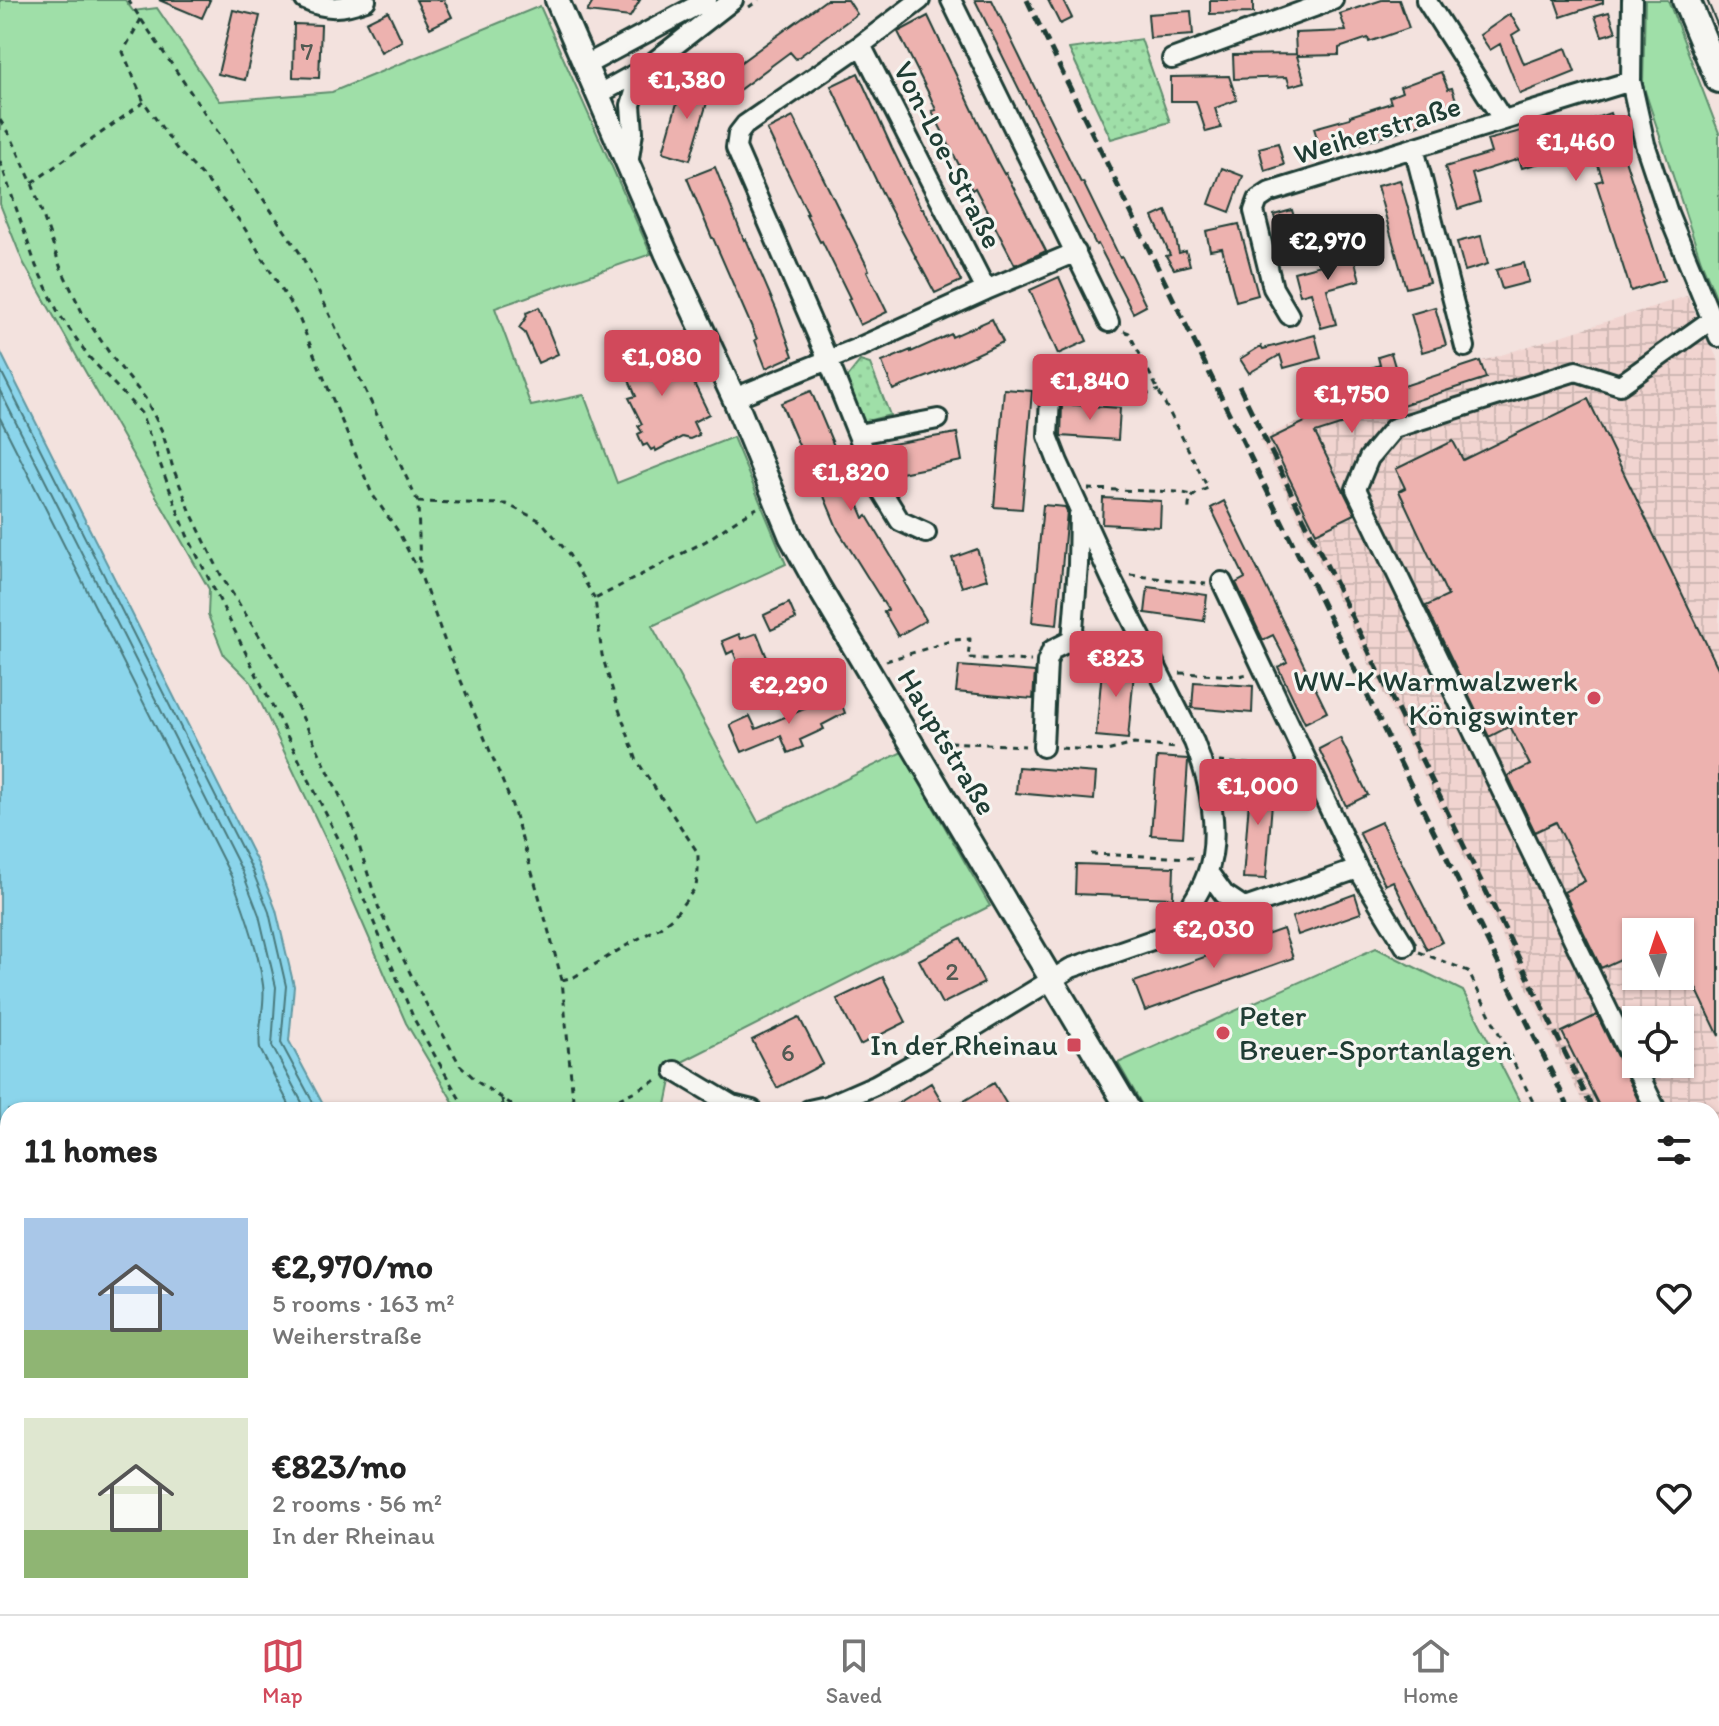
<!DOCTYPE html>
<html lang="en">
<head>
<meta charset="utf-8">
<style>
  body { margin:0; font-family:Itim,sans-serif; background:#f6f6f6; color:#222; height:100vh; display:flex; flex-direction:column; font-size:30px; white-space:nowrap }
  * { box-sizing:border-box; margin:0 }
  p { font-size:26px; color:#767676 }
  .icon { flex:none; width:44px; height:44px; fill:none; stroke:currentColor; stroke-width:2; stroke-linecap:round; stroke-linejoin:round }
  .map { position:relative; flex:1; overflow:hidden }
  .drawer { position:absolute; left:0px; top:1102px; width:1720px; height:512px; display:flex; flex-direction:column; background:#fff; border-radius:24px 24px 0 0; box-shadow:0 2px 6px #0004 }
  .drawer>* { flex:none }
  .needle { width:52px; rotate:357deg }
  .controls { position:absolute; left:1622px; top:918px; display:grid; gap:16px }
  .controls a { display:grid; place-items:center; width:72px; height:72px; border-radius:0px; background:#fff; box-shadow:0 2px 6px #0004; font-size:40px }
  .price { position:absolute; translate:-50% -68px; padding:0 18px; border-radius:8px; background:#d1495b; color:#fff; font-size:26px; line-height:52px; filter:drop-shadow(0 2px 4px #0008) }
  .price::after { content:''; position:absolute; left:50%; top:48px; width:24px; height:18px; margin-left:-12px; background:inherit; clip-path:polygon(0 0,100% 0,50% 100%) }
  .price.current { background:#222; color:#fff }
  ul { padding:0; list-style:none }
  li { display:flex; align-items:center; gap:24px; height:200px; padding:0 24px }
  li span { display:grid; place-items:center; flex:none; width:224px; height:160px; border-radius:0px; color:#555 }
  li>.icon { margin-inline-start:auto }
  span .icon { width:96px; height:96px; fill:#fffc; stroke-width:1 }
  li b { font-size:34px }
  h2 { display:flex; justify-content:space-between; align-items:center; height:96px; padding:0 24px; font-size:34px }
  .tabs { display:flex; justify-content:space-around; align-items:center; height:112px; border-top:2px solid #e0e0e0; background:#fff; font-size:22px; color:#767676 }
  .tabs a { display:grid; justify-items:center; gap:4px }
  .tabs .current { color:#d1495b }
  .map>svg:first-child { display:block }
  .built { fill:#f1d4d0 }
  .industrial { fill:url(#industrial-grid); fill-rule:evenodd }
  .grass { fill:#9fdfa8; stroke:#5f8e6e; stroke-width:2 }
  .park { fill:url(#park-dots); stroke:#5f8e6e; stroke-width:2 }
  .water { fill:#8bd5eb; stroke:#6098a2; stroke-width:2 }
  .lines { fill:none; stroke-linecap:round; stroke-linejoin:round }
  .shore { stroke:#4a7a7d; stroke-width:2 }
  .building { fill:#edb2af; stroke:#1f3d34; stroke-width:2 }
  .minor-casing { stroke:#1f3d34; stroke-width:24 }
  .major-casing { stroke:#1f3d34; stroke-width:28 }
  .highway-casing { stroke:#1f3d34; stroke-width:32 }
  .path { stroke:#1f3d34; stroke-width:3; stroke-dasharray:6 6; stroke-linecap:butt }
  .minor { stroke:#f6f6f2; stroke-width:18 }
  .major { stroke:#f6f6f2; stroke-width:22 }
  .highway { stroke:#f6f6f2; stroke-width:26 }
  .tram { stroke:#1f3d34; stroke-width:2 }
  .rail { stroke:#1f3d34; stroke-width:5; stroke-dasharray:12 6; stroke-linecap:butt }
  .poi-dot { fill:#d1495b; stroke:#f6f6f2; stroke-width:3 }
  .labels { text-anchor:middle; stroke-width:6; stroke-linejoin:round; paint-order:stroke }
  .number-label { font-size:26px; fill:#525a53 }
  .street-label { font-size:30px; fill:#1f3d34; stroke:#f6f6f2 }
  .poi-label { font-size:30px; fill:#1f3d34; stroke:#f6f6f2; text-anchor:end }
</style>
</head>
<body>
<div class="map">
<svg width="1719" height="1614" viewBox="0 0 1719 1614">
  <defs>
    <pattern id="industrial-grid" width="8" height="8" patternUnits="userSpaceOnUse" patternTransform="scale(2)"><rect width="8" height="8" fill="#f1d4d0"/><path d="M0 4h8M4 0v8" fill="none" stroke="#ceb7b3"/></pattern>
    <pattern id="park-dots" width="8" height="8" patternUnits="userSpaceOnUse" patternTransform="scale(2)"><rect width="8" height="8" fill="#9fdfa8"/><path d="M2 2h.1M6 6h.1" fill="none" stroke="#88c091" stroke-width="1.8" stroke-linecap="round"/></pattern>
  </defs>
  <rect width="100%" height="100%" fill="#f3e2de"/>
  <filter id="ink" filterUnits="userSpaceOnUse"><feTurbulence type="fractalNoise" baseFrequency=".0125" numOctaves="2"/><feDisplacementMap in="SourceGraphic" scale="16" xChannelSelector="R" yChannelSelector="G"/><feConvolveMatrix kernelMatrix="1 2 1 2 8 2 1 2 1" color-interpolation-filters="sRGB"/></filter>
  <g filter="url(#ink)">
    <path class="built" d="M1712 1532 1719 1547V1614H1446L1463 1606H1712Z"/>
    <path class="industrial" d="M1687 296 1719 362V1301L1712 1305V1110H1601L1598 1106 1586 1109 1260 440 1306 417ZM1636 932H1680V976H1636ZM1636 1020H1680V1064H1636Z"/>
    <path class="grass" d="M0 0H125L133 11 157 8 220 101 332 92 540 6 651 254 495 308 531 406 584 395 617 483 733 437 786 564 652 626 758 822 902 752 990 906 674 1066 665 1110H458L406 1023 331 850 251 682 224 655 208 615 209 589 23 262 0 204Z
      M1645 0H1668L1719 133V304L1701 261 1643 85Z
      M1376 948 1463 991 1524 1110H1145L1118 1063Z
      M797 1606H963L950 1614H801Z"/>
    <path class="park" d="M1141 39 1170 122 1111 139 1069 49Z
      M860 361 870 364 890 415 863 422 845 380Z"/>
    <path class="water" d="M0 351 258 864 276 910 294 986 289 1041 326 1110H8V1606H691L698 1614H0Z"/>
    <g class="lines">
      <path class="shore" d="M0 369 251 867 269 912 286 986 281 1043 317 1110
        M0 391 242 871 259 915 276 987 272 1046 306 1110
        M0 418 231 876C245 911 258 948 263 985 266 1006 257 1028 260 1049L292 1110"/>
    </g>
    <path class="building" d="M159 0H210L202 18Z
      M416 0H444L452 17 430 28Z
      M594 0H640L630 17 587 12Z
      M826 0H848L857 14 796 59 790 52 735 93 722 76Z
      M975 0H992L1081 183 1083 182 1120 258 1122 257 1132 277 1146 306 1133 313 1098 244 1096 245Z
      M1048 0H1063L1072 18 1060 24Z
      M1210 0H1253V13L1210 14Z
      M1382 0H1399L1409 28 1369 42 1368 38 1339 48V55L1297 56 1305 82 1290 86 1287 77 1234 79 1233 55 1296 54 1295 33 1346 31 1340 14Z
      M1555 0H1603V3L1561 17Z
      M233 10 260 16 245 80 218 74Z
      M388 11 402 41 381 52 366 22Z
      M1191 11 1193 35 1150 38 1148 14Z
      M1609 12 1616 32 1602 36 1595 16Z
      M1510 14 1520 30 1512 35 1524 64 1566 48 1575 72 1520 94 1500 44 1490 50 1480 35Z
      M928 16 997 161 1004 174 1006 173 1046 251 1015 265 975 188 972 190 965 177 932 111 936 110 930 96 898 32Z
      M294 24 321 25 319 78 293 77Z
      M1441 72 1448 89 1452 88 1459 109 1420 121 1421 124 1322 156 1314 128 1350 118V116L1391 103 1389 97 1402 92 1400 87Z
      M858 73 892 148 921 208H923L961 281 935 293 888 205 831 86Z
      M1229 76 1237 100 1215 108 1221 128 1206 132 1196 101H1171V77Z
      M683 82 711 89 690 160 663 152Z
      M1610 113 1664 280 1631 291 1596 182 1603 180 1592 148 1522 168 1519 159 1472 174 1480 202 1458 209 1445 167 1491 153 1487 140 1562 120 1564 129Z
      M793 117 869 270 867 271 887 312 860 325 848 299 850 298 822 241 820 242 806 214H808L767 130Z
      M1278 143 1284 165 1265 171 1259 148Z
      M715 167 744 240 746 239 777 311 793 356 766 368 755 340 757 339 713 238H712L687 178Z
      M1222 168 1243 176 1230 212 1209 204Z
      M1400 180 1429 282 1406 288 1377 186Z
      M1292 210 1298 232 1279 237 1274 215Z
      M1166 211 1174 230 1179 253 1186 251 1190 265 1174 269 1166 256 1170 255 1153 217Z
      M1239 224 1258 295 1236 301 1222 248 1210 250 1206 231Z
      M1481 236 1488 264 1465 271 1457 242Z
      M1350 244 1360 280 1327 289 1336 324 1321 328 1311 292 1300 295 1294 272 1340 260 1337 248Z
      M1524 263 1529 282 1502 289 1496 270Z
      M1059 277 1087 341 1058 354 1030 290Z
      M539 307 558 354 538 363 525 333 519 328 527 316 526 313Z
      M1435 307 1446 345 1422 352 1411 314Z
      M992 319 1003 342 934 374 893 390 882 362 911 350V352L951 334 952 337Z
      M1315 335 1321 358 1284 368 1280 355 1249 373 1240 359 1261 346 1263 349Z
      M630 341 644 374 688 355 694 369 688 371 709 414 693 422 699 435 690 439 682 437 656 451 655 448 651 450 647 444 643 446 638 434 642 432 638 426 642 424 629 398 636 396 624 369 618 371 609 350Z
      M1391 353 1401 387 1480 361 1486 378 1315 433 1355 514 1316 533 1270 439 1309 420 1308 417 1366 398 1359 372 1380 365 1378 357Z
      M1004 389 1032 391 1022 509 994 507Z
      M811 391 864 518 867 516 906 581 904 582 926 620 898 636 884 612 888 610 838 530 814 472 811 474 781 403Z
      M1588 399 1719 670V1036L1680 955V932H1636V952L1601 968 1564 892 1585 881 1556 822 1535 832 1508 776 1530 765 1510 726 1489 737 1426 606 1448 596 1399 491 1405 488 1396 469 1453 441 1463 460Z
      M1062 404 1120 408 1118 440 1061 436Z
      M957 433 962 461 891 475 886 445Z
      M1103 498 1161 501 1160 527 1102 524Z
      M1224 501 1327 712 1305 723 1278 667 1287 662 1273 635 1263 640 1236 583 1245 578 1211 508Z
      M1043 505 1065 507 1067 511 1057 625 1032 622Z
      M977 549 987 579 962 587 952 558Z
      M1148 587 1207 595 1204 621 1145 613Z
      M789 603 796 619 771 630 764 615Z
      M757 633 768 660 741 671 733 651 727 654 722 641 739 634 741 639Z
      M1103 659 1135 661 1128 739 1096 736Z
      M959 666 1035 672 1033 699 956 692Z
      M1194 682 1253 686 1252 713 1192 708Z
      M838 695 845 713 822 725 824 729 800 740 803 747 788 753 781 736 742 752 730 725 750 716 756 729Z
      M1340 738 1368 795 1346 806 1319 749Z
      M1157 757 1188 759V761L1183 837 1151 835Z
      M1018 767 1096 773 1094 800 1016 793Z
      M1251 775 1274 777 1266 879 1243 878Z
      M1381 822 1442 942 1427 950 1393 881 1385 885 1359 832Z
      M1076 864 1174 867 1173 898 1075 894Z
      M1355 894 1361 913 1298 935 1292 917Z
      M1283 929 1293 958 1145 1011 1134 982Z
      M961 938 984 983 942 1004 919 960Z
      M883 977 906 1022 860 1045 837 999Z
      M1597 1015 1643 1110H1601L1562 1032Z
      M799 1017 823 1064 777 1088 752 1040Z
      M931 1083 947 1110H887Z
      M994 1083 1010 1110H949Z"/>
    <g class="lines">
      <defs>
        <path id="minor" d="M305 0C328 11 344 8 366 0
          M920 0 861 45 745 125 738 134 736 148 828 360 878 485 900 521 926 533
          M951 0 1109 322
          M1426 0 1503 120
          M1632 0 1631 81 1645 144 1668 213 1719 337
          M861 45 986 290
          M1172 59 1333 0
          M584 66 707 0
          M597 95 646 68 733 0
          M1414 148 1465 347
          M628 165 633 132 631 105 638 82 646 68
          M1289 315 1273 288 1254 211 1258 200 1270 192 1631 81
          M1066 383 1050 399 1048 436 1058 462 1111 578 1194 742C1209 779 1222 835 1207 874 1199 896 1185 914 1171 932
          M734 398 860 347 986 290 1076 252
          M858 434 938 419
          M1079 514 1078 565 1072 642 1145 648
          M1043 747 1047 662 1052 650 1066 643 1072 642
          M1358 869 1405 946
          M1208 872 1224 894 1245 908
          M675 1071 732 1105 752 1110
          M809 1110 827 1106 875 1085 920 1060 1071 968 1358 869 1222 582
          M1656 1110 1356 489 1369 458 1394 428 1576 371 1620 385 1711 320
          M1712 1299 1719 1317
          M1714 1521 1719 1529
          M1402 1606 1403 1614
          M1425 1614 1443 1606"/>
        <path id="major" d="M557 0 666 252 734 398 791 537 818 586 1129 1110
          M1381 1606 1383 1614"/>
        <path id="highway" d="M1686 0 1719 79"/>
      </defs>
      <use href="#minor" class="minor-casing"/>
      <use href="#major" class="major-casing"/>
      <use href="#highway" class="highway-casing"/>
      <path class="path" d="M128 0 302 256 418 502 420 572
        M749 7 759 0
        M141 19 123 52 144 102 176 148 209 183 242 224 299 318 372 494 398 531 421 576 445 642 511 802 539 896 562 980 574 1110
        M0 120 12 139 32 183 60 266 82 312 112 357 145 398 162 431 173 468 192 515 222 577 277 664 350 817 379 909 419 991 460 1065 479 1083 520 1110
        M0 161 36 266 59 314 89 357 141 413 187 535 342 846 414 1019 466 1110
        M32 183 144 102
        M1124 331 1129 333 1208 488C1196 493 1188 496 1189 510
        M1084 388 1148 394 1159 390
        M1088 489 1179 492 1192 495
        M418 502 506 504 541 521 568 553 595 599
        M1130 575 1206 584
        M886 661 954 640 970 639 968 658 1031 661
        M1180 673 1239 676 1248 674
        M939 748 948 742 1025 746
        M1061 748 1107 751 1134 744 1176 748
        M1219 762 1258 765 1296 779
        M1091 854 1195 858
        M1419 952 1468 971 1537 1110
        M562 980 574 977 634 941 659 928 673 917 696 887 698 871V853L637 761 614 695 602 655 595 599 706 541 738 519 757 508
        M502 1099 504 1110
        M597 1110 661 1078
        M1712 1202 1719 1207
        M812 1606 817 1614
        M830 1606 831 1614
        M1016 1614C1033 1603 1048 1609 1066 1614
        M1187 1614 1203 1606
        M1334 1614 1352 1606"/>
      <use href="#minor" class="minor"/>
      <use href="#major" class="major"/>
      <use href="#highway" class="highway"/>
      <path class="tram" d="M1707 0 1719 29
        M1712 1335 1719 1332
        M1130 1614 1145 1606"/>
      <path class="rail" d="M1027 0 1570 1110
        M1239 386 1593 1110
        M1712 1347 1719 1363
        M1712 1400 1719 1414
        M1712 1422 1719 1437"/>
    </g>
  </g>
  <g class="poi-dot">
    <circle cx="1594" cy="698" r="8"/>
    <circle cx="1223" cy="1033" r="8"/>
    <rect x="1066" y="1037" width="16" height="16" rx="4"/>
  </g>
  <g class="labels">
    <g class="number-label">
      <text x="307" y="60">7</text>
      <text x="952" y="980">2</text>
      <text x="788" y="1061">6</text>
    </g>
    <g class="street-label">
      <text transform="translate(1377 130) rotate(-17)" y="10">Weiherstraße</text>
      <text transform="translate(948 155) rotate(63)" y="10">Von-Loe-Straße</text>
      <text transform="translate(947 742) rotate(59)" y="10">Hauptstraße</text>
    </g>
    <g class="poi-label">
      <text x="1578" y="691">WW-K Warmwalzwerk<tspan x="1578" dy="34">Königswinter</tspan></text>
      <text x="1239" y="1026" text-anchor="start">Peter<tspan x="1239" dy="34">Breuer-Sportanlagen</tspan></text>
      <text x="1058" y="1055">In der Rheinau</text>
    </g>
  </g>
</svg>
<div class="controls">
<a><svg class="needle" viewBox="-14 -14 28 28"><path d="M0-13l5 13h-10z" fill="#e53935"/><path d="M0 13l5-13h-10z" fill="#767676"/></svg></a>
<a><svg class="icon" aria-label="locate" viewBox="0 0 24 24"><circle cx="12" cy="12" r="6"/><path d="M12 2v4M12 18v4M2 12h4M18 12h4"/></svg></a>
</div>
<b class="price" style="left:687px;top:121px">€1,380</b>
<b class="price" style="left:1576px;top:183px">€1,460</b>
<b class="price current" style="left:1328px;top:282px">€2,970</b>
<b class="price" style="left:662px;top:398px">€1,080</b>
<b class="price" style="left:1090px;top:422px">€1,840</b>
<b class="price" style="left:1352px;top:435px">€1,750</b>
<b class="price" style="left:851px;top:513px">€1,820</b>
<b class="price" style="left:1116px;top:699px">€823</b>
<b class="price" style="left:789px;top:726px">€2,290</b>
<b class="price" style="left:1258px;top:827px">€1,000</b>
<b class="price" style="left:1214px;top:970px">€2,030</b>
<section class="drawer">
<h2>11 homes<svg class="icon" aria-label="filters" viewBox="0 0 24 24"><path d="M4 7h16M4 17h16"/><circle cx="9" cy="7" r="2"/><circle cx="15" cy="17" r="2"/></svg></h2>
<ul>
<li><span style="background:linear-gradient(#a9c7e8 70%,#8fb573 0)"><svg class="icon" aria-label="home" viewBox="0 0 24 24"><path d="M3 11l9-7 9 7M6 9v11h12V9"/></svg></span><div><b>€2,970/mo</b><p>5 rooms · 163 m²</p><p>Weiherstraße</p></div><svg class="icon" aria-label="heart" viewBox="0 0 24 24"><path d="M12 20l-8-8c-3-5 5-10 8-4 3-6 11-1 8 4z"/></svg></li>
<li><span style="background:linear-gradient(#dfe7d0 70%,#8fb573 0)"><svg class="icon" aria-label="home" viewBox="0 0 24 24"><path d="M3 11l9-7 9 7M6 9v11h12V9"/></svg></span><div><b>€823/mo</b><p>2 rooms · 56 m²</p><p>In der Rheinau</p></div><svg class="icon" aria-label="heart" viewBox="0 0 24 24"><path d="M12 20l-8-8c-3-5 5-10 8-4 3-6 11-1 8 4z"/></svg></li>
</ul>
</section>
</div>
<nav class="tabs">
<a class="current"><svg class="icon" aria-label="map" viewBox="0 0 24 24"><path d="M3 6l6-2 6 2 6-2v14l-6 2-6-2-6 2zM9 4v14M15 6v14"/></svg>Map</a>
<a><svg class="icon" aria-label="saved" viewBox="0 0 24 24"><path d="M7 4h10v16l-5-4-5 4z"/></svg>Saved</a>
<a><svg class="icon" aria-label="home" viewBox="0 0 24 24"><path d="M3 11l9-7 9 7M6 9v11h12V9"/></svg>Home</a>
</nav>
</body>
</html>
